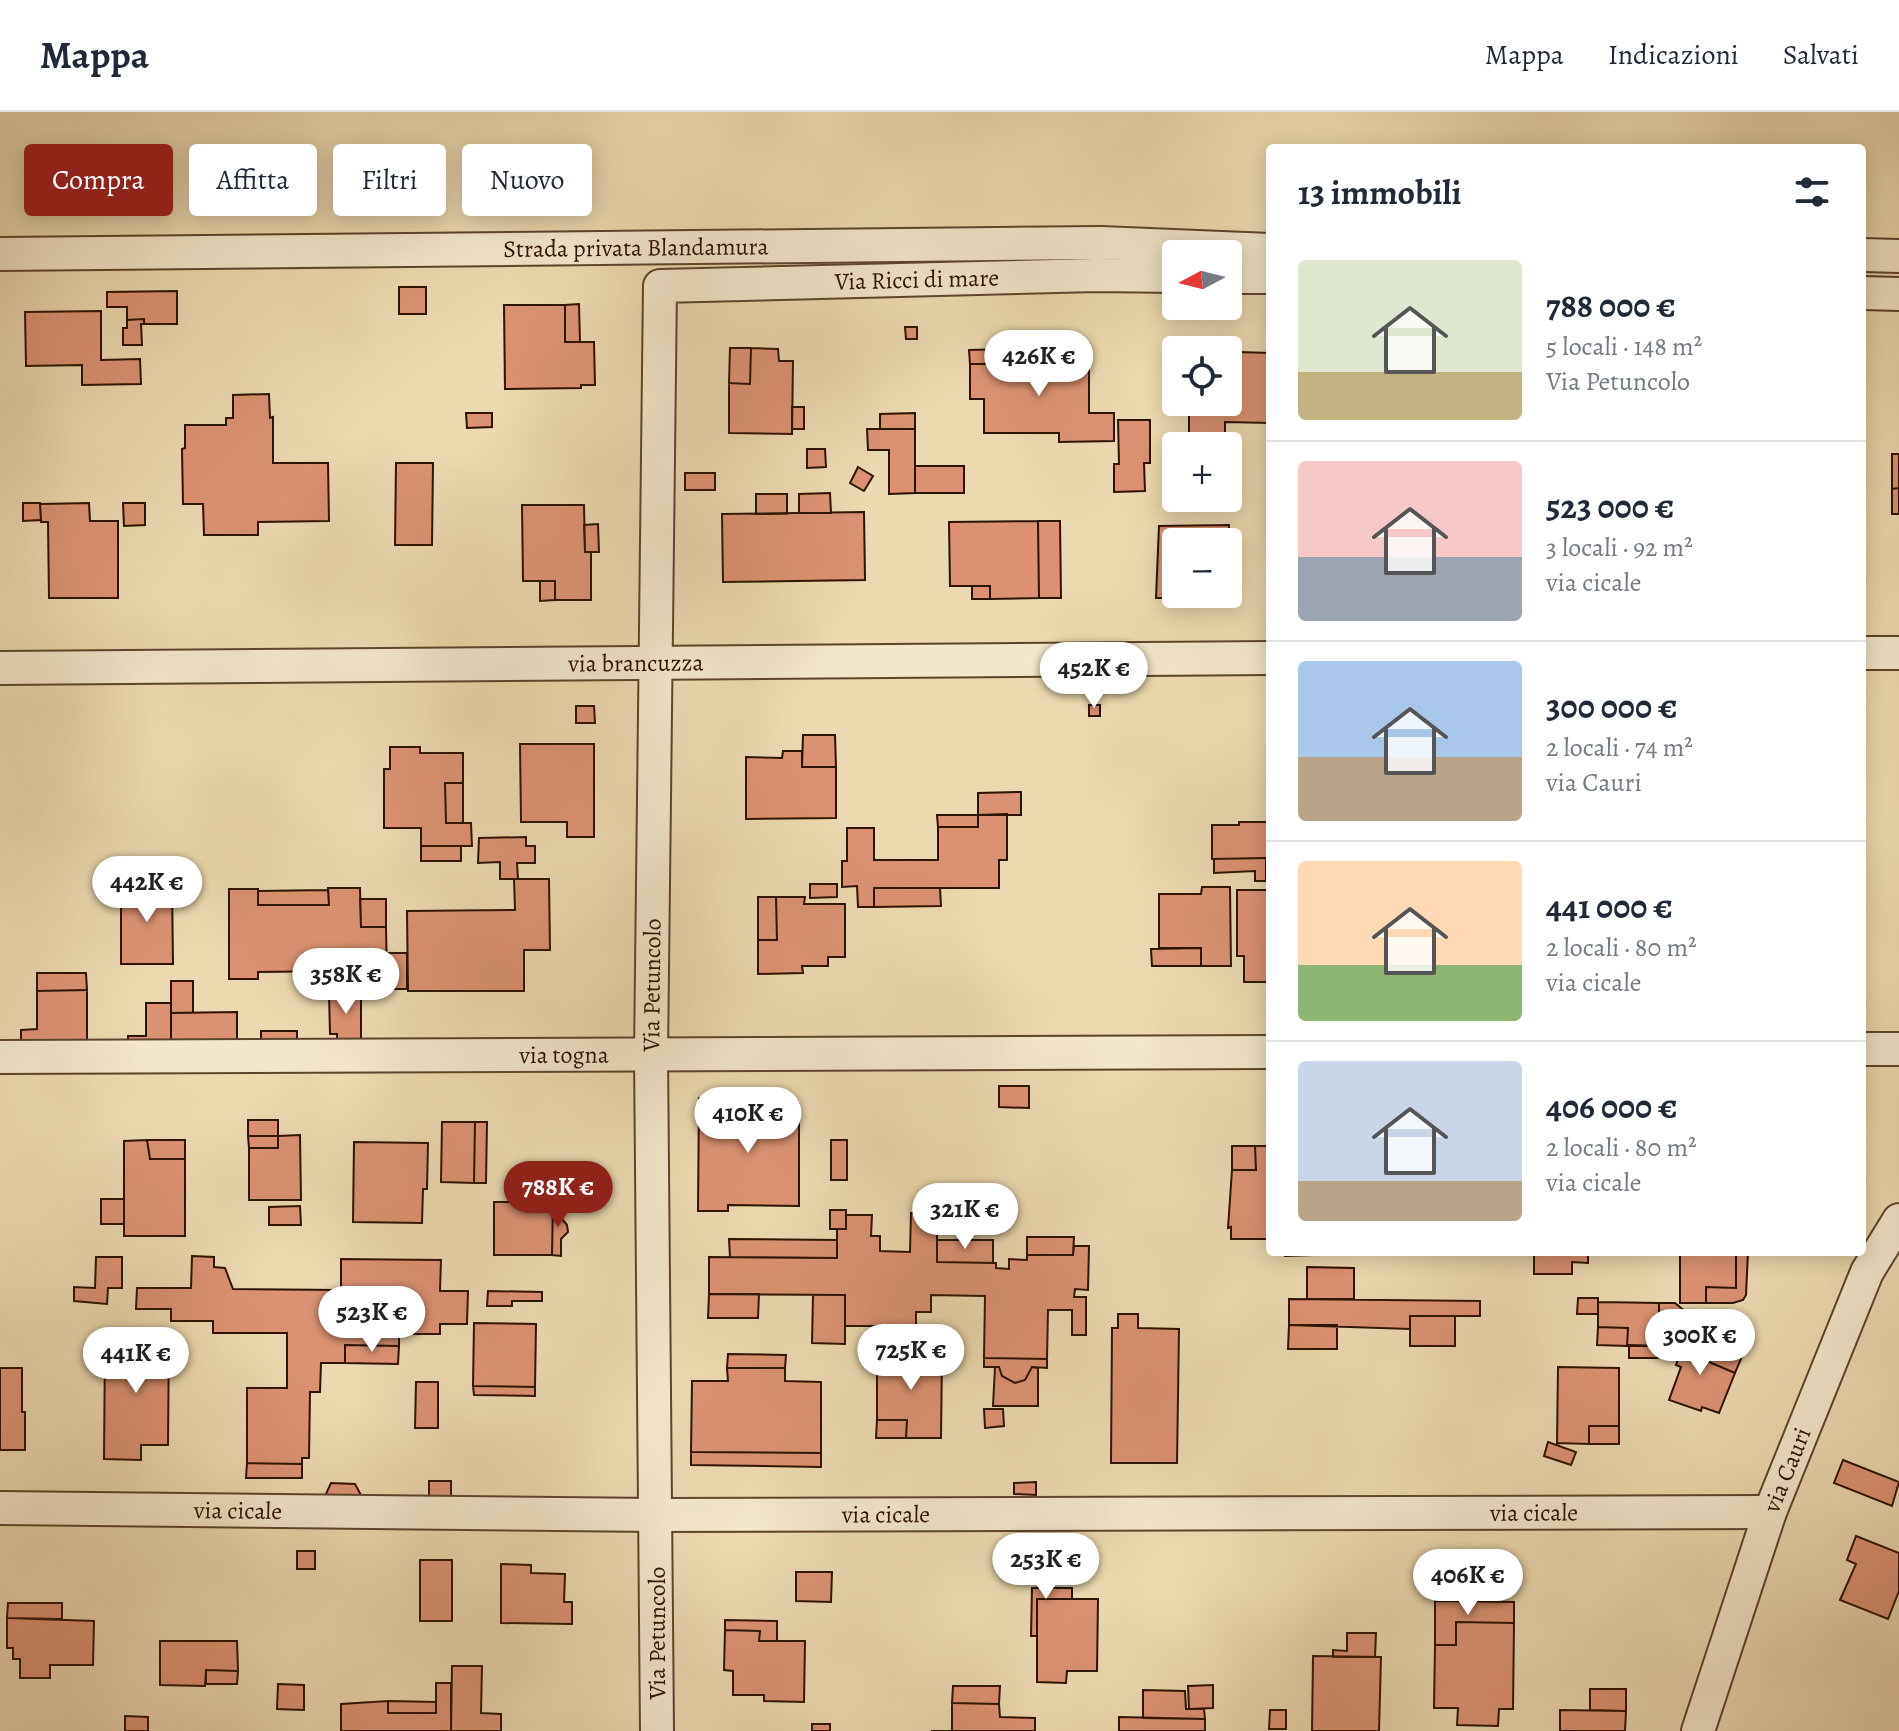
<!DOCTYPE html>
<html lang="it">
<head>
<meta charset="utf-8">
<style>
  body { margin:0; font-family:Alegreya,serif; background:#f2f2f3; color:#1f2937; height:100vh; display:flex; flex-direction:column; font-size:30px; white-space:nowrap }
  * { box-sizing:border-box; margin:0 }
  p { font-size:26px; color:#747a83 }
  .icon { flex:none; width:44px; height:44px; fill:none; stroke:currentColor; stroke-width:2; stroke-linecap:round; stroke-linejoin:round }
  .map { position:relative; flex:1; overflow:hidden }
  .drawer { position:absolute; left:1266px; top:32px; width:600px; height:1112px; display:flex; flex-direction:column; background:#fff; border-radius:8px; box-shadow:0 4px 20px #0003 }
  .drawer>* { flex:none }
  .guide { position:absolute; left:24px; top:32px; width:760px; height:72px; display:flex; gap:16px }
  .needle { width:52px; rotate:263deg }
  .buttons { position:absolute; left:1162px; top:128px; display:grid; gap:16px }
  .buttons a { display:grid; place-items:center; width:80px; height:80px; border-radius:8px; background:#fff; box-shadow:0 4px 20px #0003; font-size:40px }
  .price { position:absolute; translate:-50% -68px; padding:0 18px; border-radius:28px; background:#fff; color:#222; font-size:26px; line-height:52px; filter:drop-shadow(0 2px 4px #0008) }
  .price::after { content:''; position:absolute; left:50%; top:48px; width:24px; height:18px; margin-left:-12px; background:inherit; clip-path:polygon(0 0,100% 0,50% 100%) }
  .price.selected { background:#8f2418; color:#fff }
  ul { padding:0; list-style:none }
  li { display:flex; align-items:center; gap:24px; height:200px; padding:0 32px }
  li+li { border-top:2px solid #e0e1e3 }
  li span { display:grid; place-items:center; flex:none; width:224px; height:160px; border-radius:8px; color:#555 }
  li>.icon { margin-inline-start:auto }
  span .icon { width:96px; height:96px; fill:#fffc; stroke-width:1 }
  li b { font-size:34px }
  h2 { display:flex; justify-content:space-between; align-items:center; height:96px; padding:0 32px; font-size:34px }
  .pill { padding:0 28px; border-radius:8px; background:#fff; box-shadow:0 4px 20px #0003; font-size:28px; line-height:72px }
  .pill.selected { background:#8f2418; color:#fff }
  header { display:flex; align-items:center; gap:48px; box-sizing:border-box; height:112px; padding:0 40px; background:#fff; border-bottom:2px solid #e0e1e3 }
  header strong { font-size:38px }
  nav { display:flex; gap:44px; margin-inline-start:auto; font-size:28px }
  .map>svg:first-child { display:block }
  .building { fill:#dc9271; stroke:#2d1301; stroke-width:2 }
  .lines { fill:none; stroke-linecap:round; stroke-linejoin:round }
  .minor-casing { stroke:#5c442c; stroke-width:36 }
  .minor { stroke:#f2e6cb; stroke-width:32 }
  .labels { text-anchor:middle; stroke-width:6; stroke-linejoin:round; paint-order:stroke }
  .street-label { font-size:24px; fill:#2d1301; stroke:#f2e6cb }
</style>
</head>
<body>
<header>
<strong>Mappa</strong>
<nav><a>Mappa</a><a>Indicazioni</a><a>Salvati</a></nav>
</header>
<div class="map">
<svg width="1899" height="1619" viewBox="0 0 1899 1619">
  <rect width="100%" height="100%" fill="#ebd9af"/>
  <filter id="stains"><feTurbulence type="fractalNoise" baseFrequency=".0025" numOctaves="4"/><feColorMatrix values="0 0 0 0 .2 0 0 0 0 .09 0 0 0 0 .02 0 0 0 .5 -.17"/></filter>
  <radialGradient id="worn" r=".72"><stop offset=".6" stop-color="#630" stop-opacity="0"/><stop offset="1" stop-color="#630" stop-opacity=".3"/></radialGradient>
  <path class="building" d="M399 175H426V202H399Z
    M177 179V212H144V207L127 208V195H107V180Z
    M579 192 580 230H565V193Z
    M504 193H565V230H594L595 273H581V276L505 277Z
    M101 199V248L140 247 141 272 82 273V253L26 254 25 200Z
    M144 207V212H141L142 233H123V216H127V208Z
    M905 215H917V227H906Z
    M1190 231 1236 232V250H1228V238H1190Z
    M730 236H751L750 272 729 271Z
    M751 236 778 237 779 249H793L792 322 729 321V271L750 272Z
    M1088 236 1089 251H1047V237Z
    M1011 237H1047V251H1089V301H1114V329L1059 330V321H984V287H970V252H1012Z
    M1011 237 1012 252H970L969 238Z
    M1237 240 1270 241V311L1225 310V322L1189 321V290H1228V250H1236Z
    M269 282 270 306 273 305V351H328L329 409 258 410V423H204L203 392H183L182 337 185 336V313H226V306H233V283Z
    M792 295H804V317H792Z
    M466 301H492V315L467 316Z
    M915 301V317H880V302Z
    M1118 308H1150V351H1144L1145 379 1114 380V352H1119Z
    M867 317H915V381L889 382V338H868Z
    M807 337H825L826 355 807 356Z
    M1892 342H1899V376L1892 377Z
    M396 351H433L432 433H395Z
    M915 354H964V381H915Z
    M858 355 873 364 864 379 850 371Z
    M685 361H715V378H685Z
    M1899 376V402H1892V377Z
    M830 381 831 401H799V382Z
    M756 382H787V402H756Z
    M23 391H40L41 408 23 409Z
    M89 391 90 409H118V486H49L48 410H41L40 392Z
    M123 391H145V413L124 414Z
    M522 393H584L585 440H591V488H555V469H523Z
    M864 400 865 468 723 470 722 402Z
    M1038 409H1060L1061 486H1039Z
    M1038 409 1039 486 990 487V474H950L949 410Z
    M598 412 599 440H585L584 413Z
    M1229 413 1228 444V430H1176V482H1186L1187 486H1156L1159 414Z
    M540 469H555V488L540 489Z
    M972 474H990V487H972Z
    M1089 593H1100V604H1089Z
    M576 594H594L595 611H576Z
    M803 623H835L836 655H802Z
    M520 632H594V725H567V710H521Z
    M390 635H420V641H463V671H445L446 711H471L472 734H421V716H384V657H390Z
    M783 639H802V655H836V706L746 707V645L782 646Z
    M445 671H463V711H446Z
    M1021 680V703H978V681Z
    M1007 702V748H999V776H874V795H858L857 774 842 775V749H847V716H874V748H938V715H978V703Z
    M937 703H978V715H938Z
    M1239 710H1269L1270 746 1212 747V713H1239Z
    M526 725V734H535V751H517L518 767H500V750L478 751 479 726Z
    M421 734H461V749H421Z
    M1266 746V769H1255V759L1214 761V747Z
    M514 767H549L550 838H524V879H408L407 799 515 798Z
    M121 772H172L173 852H121Z
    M810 772H837V785L810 786Z
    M1202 775H1230L1231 854H1201V836H1159V782H1201Z
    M328 776H360L361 815H386L387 866H342V859L258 860V867H229V777H258V793H329Z
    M874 776H940L941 794 874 795Z
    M328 778 329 793H258V779Z
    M1237 778H1267V870H1244V844H1237Z
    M758 785H776L777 828H758Z
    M776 785H805L804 792H845V845H828V854H802L803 861 758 862V828H777Z
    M360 787H386V815H361Z
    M1201 836V854H1152L1151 837Z
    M387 841H407V877H387Z
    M37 861H86L87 878 37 879Z
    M171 869H193V901H171Z
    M87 878V930H21V918L37 917V879Z
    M329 881H361V929H337V922H330Z
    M146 891H171V930H128V924H146Z
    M237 900V929L171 930V901Z
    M261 919H297V929H261Z
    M999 974H1029V996L999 995Z
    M699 986H729V992H799V1094L728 1093V1099H698Z
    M248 1008H278V1024H248Z
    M442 1010H475L474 1071 441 1070Z
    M475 1010H487L486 1071H474Z
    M300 1023 301 1088H249V1036H278V1024Z
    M248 1024H278V1036H249Z
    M147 1028 150 1047H185V1124H124V1029Z
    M147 1028H185V1047H150Z
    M831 1028H847V1068H831Z
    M354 1030 428 1031 427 1077H423L422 1111 353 1110Z
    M1232 1034H1255L1256 1058H1232Z
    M1255 1034H1270L1269 1127H1231V1115L1228 1116 1232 1058H1256Z
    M101 1087H124V1112H101Z
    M494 1090H553L552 1143H494Z
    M553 1090H561L562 1107 567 1113 568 1120 561 1127V1144L552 1143Z
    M300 1094 301 1113H269V1095Z
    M830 1098H846V1117H830Z
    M911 1101 937 1102V1150L996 1151V1156L1009 1157V1147L1027 1148V1143H1073L1074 1134H1089L1088 1178 1075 1177 1074 1185H1086V1223H1072V1198H1048L1047 1247 984 1246 985 1184 931 1183V1200H916V1213L903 1214H845V1183L709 1182V1145L837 1146V1117H846V1103H872L871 1124H880V1139L910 1140Z
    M1027 1125H1074L1073 1143H1027Z
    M729 1127 837 1128V1146L730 1145Z
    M937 1128H993V1151L937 1150Z
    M1285 1140H1314V1143L1285 1144Z
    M1534 1140H1588V1151L1572 1150V1162H1534Z
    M1680 1140H1736V1176L1706 1175V1191H1680Z
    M1736 1140H1748L1746 1183 1743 1188 1733 1191H1706V1175L1736 1176Z
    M192 1144 214 1145V1155L225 1156 233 1177 341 1178V1147L441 1148 440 1179H468L467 1212H440V1222H414V1212H399V1234L345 1233V1251H321L320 1280H310L309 1346H302V1352L247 1351V1276H287V1221H213V1209H171V1197H136L137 1176H191Z
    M96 1145H122V1176H108L107 1192 74 1189V1175L95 1176Z
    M1307 1155 1354 1156V1187H1307Z
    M488 1179 542 1180V1189H512V1194H487Z
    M709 1182H759L758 1206H708Z
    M813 1183H845V1232L812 1231Z
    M1578 1186H1598V1202H1577Z
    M1289 1187 1480 1189V1204H1410V1217L1289 1213Z
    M1598 1190 1659 1191V1209L1671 1210V1218H1659V1234H1627L1628 1216 1598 1215Z
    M1659 1191H1675L1686 1200V1210L1659 1209Z
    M1118 1202H1138V1216L1179 1217 1177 1351H1111L1112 1216H1118Z
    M1410 1204H1455V1234H1410Z
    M474 1211 536 1212 535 1275 473 1274Z
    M1289 1213H1337V1237H1288Z
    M1598 1215 1628 1216 1627 1234 1597 1233Z
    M137 1218H169L168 1333H141V1348L104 1347 105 1231 137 1232Z
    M1688 1221 1716 1232 1709 1250 1735 1261 1719 1301 1702 1295 1701 1299 1669 1288 1681 1255 1676 1253Z
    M1716 1232 1743 1242 1735 1261 1709 1250Z
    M345 1233 399 1234 398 1252 345 1251Z
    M1629 1233 1659 1234 1658 1246H1629Z
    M877 1241 942 1242 941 1326H906L907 1308H877Z
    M728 1242 786 1243 785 1256H727Z
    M984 1246 1047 1247V1256L1032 1255 1025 1268 1015 1271 1002 1264 999 1255H984Z
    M995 1255H999L1002 1264 1015 1271 1025 1268 1032 1255 1038 1256V1294H993Z
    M1558 1255 1619 1256V1314H1589V1332L1557 1331Z
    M0 1256H22V1300H25V1338H0Z
    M727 1256H785V1269L821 1270V1341L691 1340 692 1269H728Z
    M416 1270H438V1316H415Z
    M473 1274 535 1275V1284L474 1283Z
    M984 1297H1003L1004 1314 985 1316Z
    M877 1308H907L906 1326H876Z
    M1589 1314H1619V1332H1589Z
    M1548 1330 1576 1340 1571 1353 1544 1344Z
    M691 1340 821 1341V1355L691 1353Z
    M1843 1348 1899 1370 1892 1394 1834 1371Z
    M247 1351 302 1352V1366H246Z
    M429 1369H451V1386L429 1385Z
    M1036 1370V1383L1014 1382V1371Z
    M331 1371 355 1372 362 1385 325 1384Z
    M1856 1424 1899 1441V1479L1888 1507 1840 1488 1856 1452 1847 1448Z
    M297 1439H315V1457H297Z
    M420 1448H452V1509H420Z
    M501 1452 531 1453V1461L565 1462 564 1490H572V1512L501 1511Z
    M796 1460H832L831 1490 796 1489Z
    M1032 1476H1072V1487H1037V1524H1031Z
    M1037 1487H1098L1097 1559H1067L1066 1571 1037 1570Z
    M1435 1489 1514 1490V1511L1456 1510V1533H1435Z
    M8 1491H62V1507L7 1506Z
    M7 1506 94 1509 93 1553H50V1566H20V1547H13V1536H7Z
    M725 1508 777 1509V1529H759L760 1519 725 1518Z
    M1456 1510 1514 1511 1513 1597H1499L1498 1614 1457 1613 1458 1596H1434L1435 1533H1456Z
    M725 1518 760 1519 759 1529H805L804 1590 764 1589V1583H733V1559L724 1558Z
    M1347 1521H1376L1375 1545H1333V1538L1347 1539Z
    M160 1529H237L238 1559 206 1558 205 1574 160 1573Z
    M1313 1544 1381 1545 1379 1619H1312Z
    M452 1554H482L481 1601 501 1602V1619H451Z
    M206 1558 238 1559 237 1572H206Z
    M436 1571H451V1619H341V1592L388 1589V1601H436Z
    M278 1572 304 1573V1598L277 1597Z
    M1213 1573V1596L1189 1597 1188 1574Z
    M953 1574H1000L999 1592 952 1591Z
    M1590 1577H1626V1599L1590 1598Z
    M1143 1578 1185 1579 1186 1597H1204L1205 1607 1143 1606Z
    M388 1589 436 1590V1601H388Z
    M952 1591 999 1592 1000 1605 1035 1606V1619H931H952Z
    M1270 1598H1286V1617H1269Z
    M1560 1598 1626 1599 1625 1619H1560Z
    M125 1604 148 1605V1619H125Z
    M1119 1605 1205 1607V1619H1119Z
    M812 1612H830V1619H812Z"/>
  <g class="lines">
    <defs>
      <g id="minor">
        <path id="s1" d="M0 142 1101 131 1270 138"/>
        <path d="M1862 143 1899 144"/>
        <path d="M1228 165H1270"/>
        <path d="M1862 181 1899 182"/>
        <path d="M1862 541H1899"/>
        <path id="s2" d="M0 556 1270 546"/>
        <path d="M1862 937H1899"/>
        <path id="s3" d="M0 945 1270 940"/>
        <path id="s4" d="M0 1396 657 1403 1770 1400"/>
        <path id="s5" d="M657 1619 651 942 660 174 1097 163 1176 164"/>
        <path id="s6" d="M1698 1619 1770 1400 1867 1160 1899 1108"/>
      </g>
    </defs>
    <use href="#minor" class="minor-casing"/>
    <use href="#minor" class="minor"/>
  </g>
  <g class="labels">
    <g class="street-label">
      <text dy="8" stroke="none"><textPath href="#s1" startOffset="636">Strada privata Blandamura</textPath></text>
      <text dy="8" stroke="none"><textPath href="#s5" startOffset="1702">Via Ricci di mare</textPath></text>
      <text dy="8" stroke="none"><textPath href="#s2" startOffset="636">via brancuzza</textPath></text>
      <text dy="8" stroke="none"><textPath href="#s5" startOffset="746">Via Petuncolo</textPath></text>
      <text dy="8" stroke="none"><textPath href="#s3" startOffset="564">via togna</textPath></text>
      <text dy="8" stroke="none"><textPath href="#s6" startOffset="276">via Cauri</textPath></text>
      <text dy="8" stroke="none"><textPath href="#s4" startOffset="238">via cicale</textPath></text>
      <text dy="8" stroke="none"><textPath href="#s4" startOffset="1534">via cicale</textPath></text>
      <text dy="8" stroke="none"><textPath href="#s4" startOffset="886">via cicale</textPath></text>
      <text transform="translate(657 1521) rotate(-90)" y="8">Via Petuncolo</text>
    </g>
  </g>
  <rect width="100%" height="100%" filter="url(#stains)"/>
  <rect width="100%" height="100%" fill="url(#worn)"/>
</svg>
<div class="buttons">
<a><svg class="needle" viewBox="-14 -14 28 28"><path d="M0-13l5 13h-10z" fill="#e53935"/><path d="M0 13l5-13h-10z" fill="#747a83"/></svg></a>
<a><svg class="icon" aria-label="locate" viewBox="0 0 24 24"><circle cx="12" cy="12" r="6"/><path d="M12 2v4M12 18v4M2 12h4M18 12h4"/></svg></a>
<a>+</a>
<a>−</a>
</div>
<b class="price" style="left:1039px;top:286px">426K €</b>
<b class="price" style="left:1094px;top:598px">452K €</b>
<b class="price" style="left:147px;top:812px">442K €</b>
<b class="price" style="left:346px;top:904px">358K €</b>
<b class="price" style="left:748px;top:1043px">410K €</b>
<b class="price selected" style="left:558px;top:1117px">788K €</b>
<b class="price" style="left:965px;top:1139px">321K €</b>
<b class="price" style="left:372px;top:1242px">523K €</b>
<b class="price" style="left:1700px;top:1265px">300K €</b>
<b class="price" style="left:911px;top:1280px">725K €</b>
<b class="price" style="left:136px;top:1283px">441K €</b>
<b class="price" style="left:1046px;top:1489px">253K €</b>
<b class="price" style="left:1468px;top:1505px">406K €</b>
<div class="guide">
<a class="pill selected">Compra</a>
<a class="pill">Affitta</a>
<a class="pill">Filtri</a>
<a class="pill">Nuovo</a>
</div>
<section class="drawer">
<h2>13 immobili<svg class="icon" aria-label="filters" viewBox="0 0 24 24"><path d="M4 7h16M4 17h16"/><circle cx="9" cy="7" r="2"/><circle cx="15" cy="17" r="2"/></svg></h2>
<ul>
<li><span style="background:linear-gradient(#dfe7d0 70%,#c2b280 0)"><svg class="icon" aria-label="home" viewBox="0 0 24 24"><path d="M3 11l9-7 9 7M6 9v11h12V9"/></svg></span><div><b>788 000 €</b><p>5 locali · 148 m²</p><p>Via Petuncolo</p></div></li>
<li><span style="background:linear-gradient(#f6c9c9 60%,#9aa5b1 0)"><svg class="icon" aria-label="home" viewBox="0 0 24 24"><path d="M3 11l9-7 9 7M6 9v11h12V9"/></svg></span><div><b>523 000 €</b><p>3 locali · 92 m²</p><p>via cicale</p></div></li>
<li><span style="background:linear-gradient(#a9c7e8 60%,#b9a48a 0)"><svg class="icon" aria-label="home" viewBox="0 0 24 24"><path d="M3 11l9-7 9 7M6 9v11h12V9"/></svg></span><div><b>300 000 €</b><p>2 locali · 74 m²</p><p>via Cauri</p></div></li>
<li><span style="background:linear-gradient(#ffd9b3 65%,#8fb573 0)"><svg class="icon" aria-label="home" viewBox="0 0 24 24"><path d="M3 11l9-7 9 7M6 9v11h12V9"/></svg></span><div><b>441 000 €</b><p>2 locali · 80 m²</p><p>via cicale</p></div></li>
<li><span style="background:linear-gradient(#c9d6e8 75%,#b9a48a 0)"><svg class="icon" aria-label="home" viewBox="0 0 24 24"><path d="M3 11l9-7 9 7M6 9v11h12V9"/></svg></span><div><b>406 000 €</b><p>2 locali · 80 m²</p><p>via cicale</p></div></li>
</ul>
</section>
</div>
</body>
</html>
